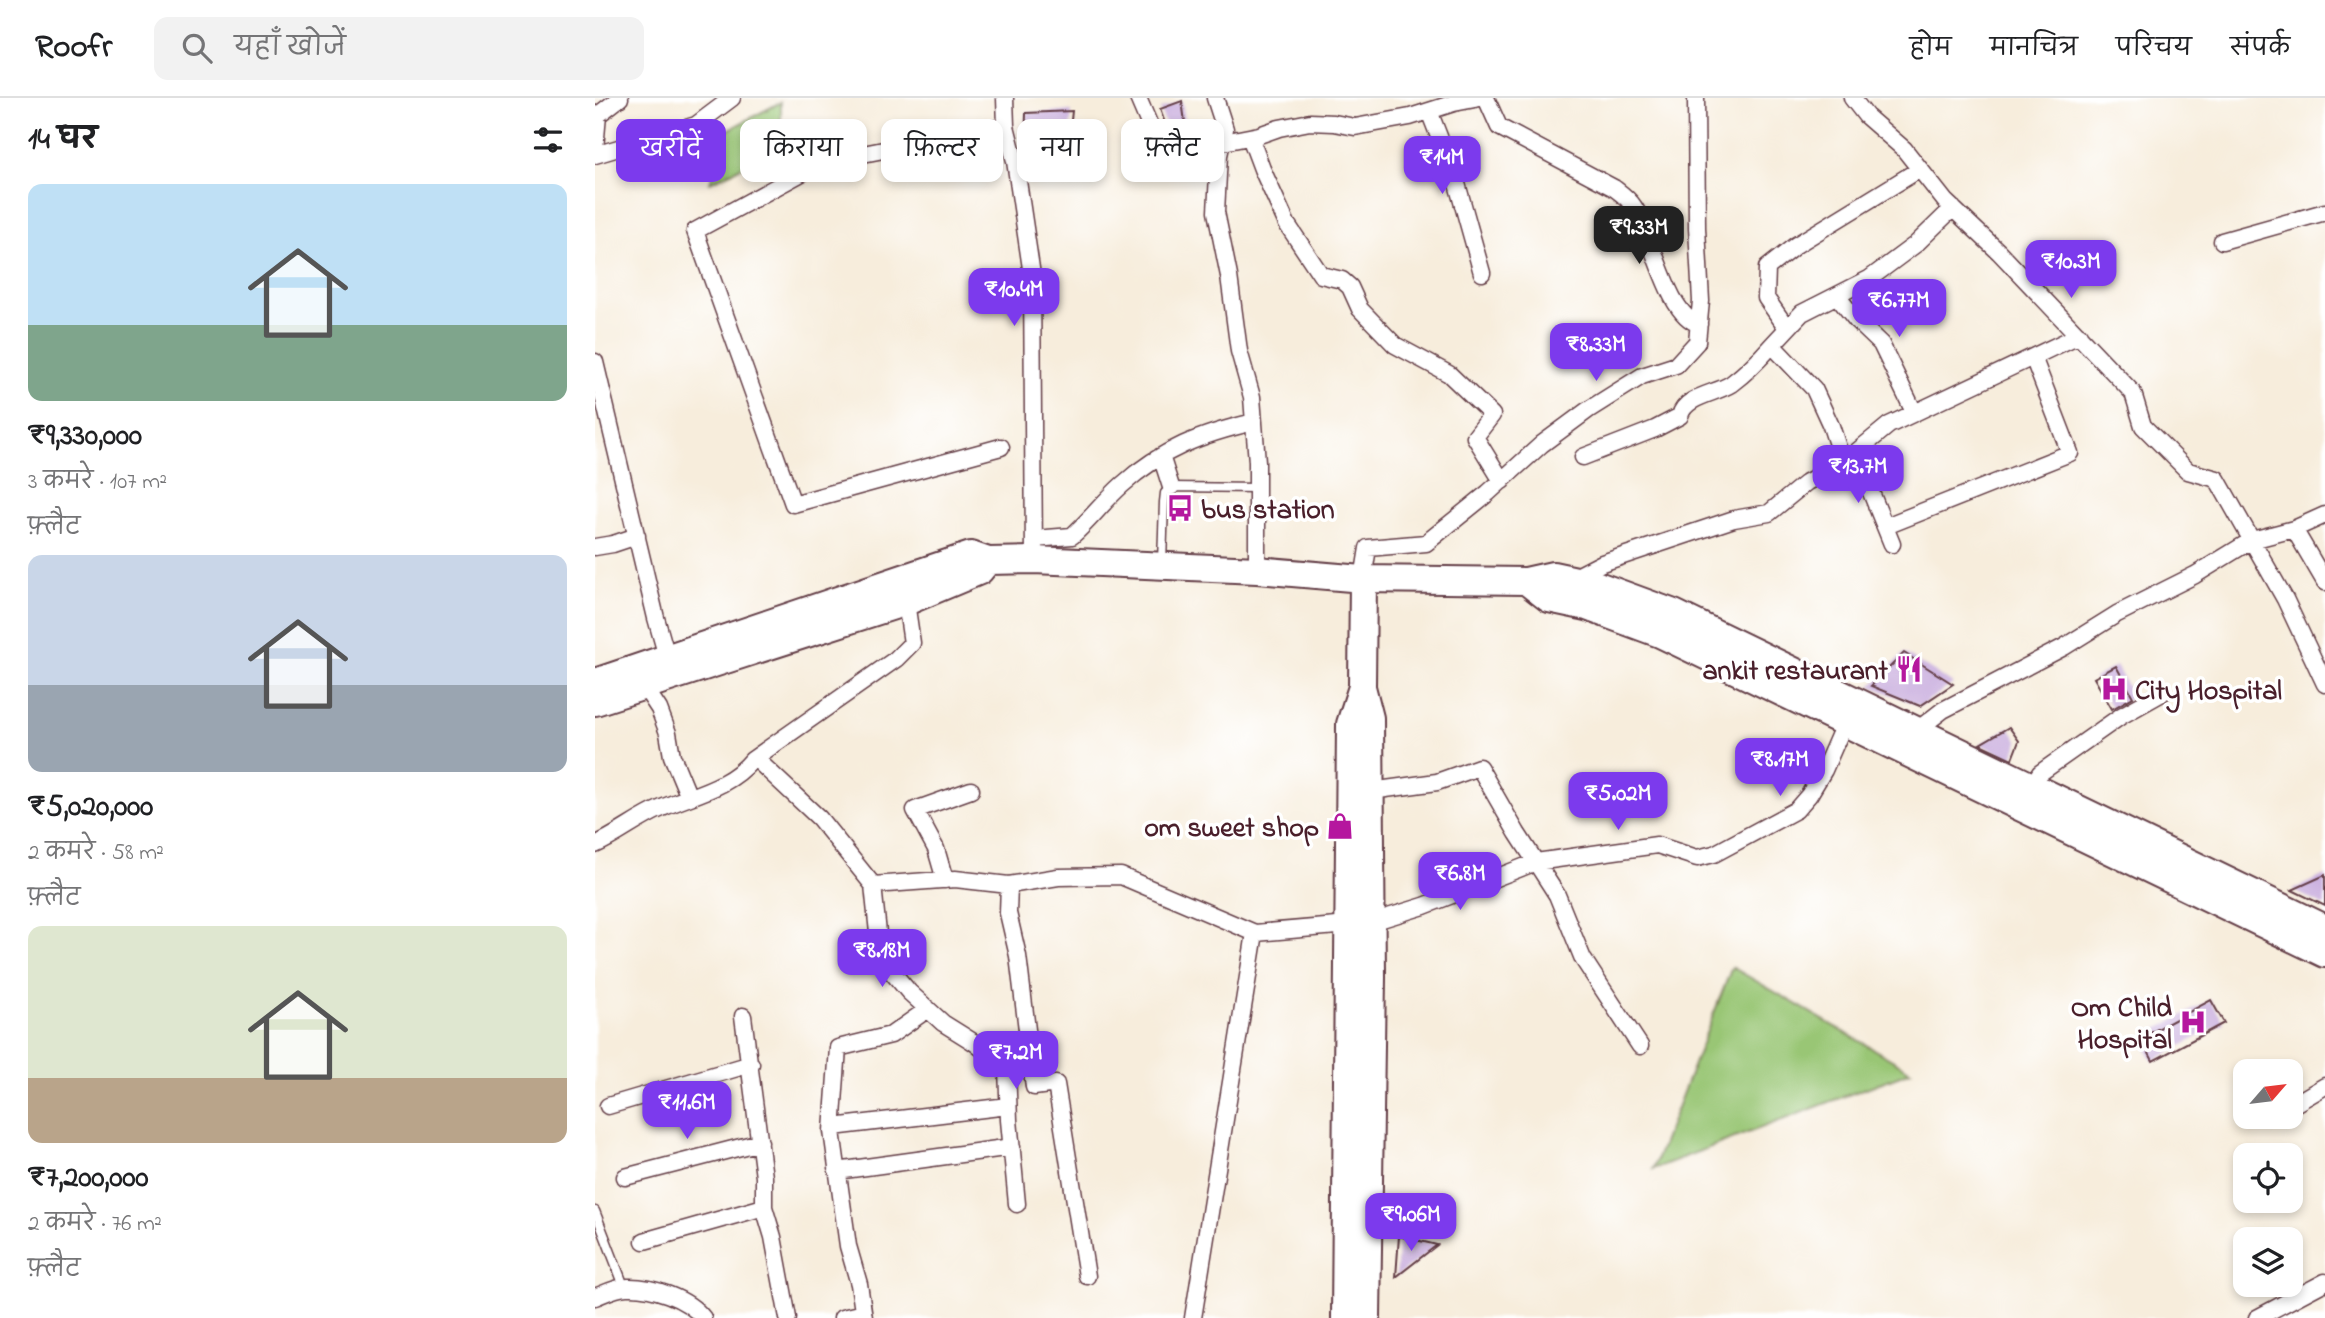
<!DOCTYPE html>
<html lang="hi">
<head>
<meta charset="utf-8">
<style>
  body { margin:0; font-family:"Indie Flower","Playpen Sans Deva",sans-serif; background:#f2f2f2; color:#202124; height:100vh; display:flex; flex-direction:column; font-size:26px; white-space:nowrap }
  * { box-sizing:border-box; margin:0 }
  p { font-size:23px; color:#757577 }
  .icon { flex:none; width:38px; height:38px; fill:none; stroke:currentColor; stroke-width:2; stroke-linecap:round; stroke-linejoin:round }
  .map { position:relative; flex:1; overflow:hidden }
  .sheet { display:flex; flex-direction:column; background:#fff; width:595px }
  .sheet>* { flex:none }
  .guide { position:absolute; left:21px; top:21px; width:665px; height:63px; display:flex; gap:14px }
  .needle { width:46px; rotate:62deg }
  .tools { position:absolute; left:1638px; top:961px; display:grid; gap:14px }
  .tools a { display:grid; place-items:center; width:70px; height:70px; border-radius:14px; background:#fff; box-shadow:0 4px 10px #0003; font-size:35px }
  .price { position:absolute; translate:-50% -60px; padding:0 16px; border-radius:14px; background:#7c3aed; color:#fff; font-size:23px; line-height:46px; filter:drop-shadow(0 2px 4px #0008) }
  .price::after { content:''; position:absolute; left:50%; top:42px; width:21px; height:16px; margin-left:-10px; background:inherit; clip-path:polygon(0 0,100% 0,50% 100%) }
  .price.active { background:#222; color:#fff }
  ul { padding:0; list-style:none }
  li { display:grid; align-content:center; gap:14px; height:371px; padding:0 28px }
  li span { display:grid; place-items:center; height:217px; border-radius:14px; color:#555 }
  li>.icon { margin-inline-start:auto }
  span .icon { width:126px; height:126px; fill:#fffc; stroke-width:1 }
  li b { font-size:30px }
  h2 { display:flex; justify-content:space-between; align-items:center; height:84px; padding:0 28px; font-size:30px }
  .tag { padding:0 24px; border-radius:14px; background:#fff; box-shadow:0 4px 10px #0003; font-size:24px; line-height:63px }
  .tag.active { background:#7c3aed; color:#fff }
  header { display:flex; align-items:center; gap:42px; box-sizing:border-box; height:98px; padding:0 35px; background:#fff; border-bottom:2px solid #e0e0e0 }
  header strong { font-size:33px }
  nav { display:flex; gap:38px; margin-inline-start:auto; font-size:24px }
  .search { width:490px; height:63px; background:#f2f2f2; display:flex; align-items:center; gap:18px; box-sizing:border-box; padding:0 24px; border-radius:14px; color:#757577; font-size:26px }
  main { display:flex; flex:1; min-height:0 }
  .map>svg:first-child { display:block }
  .green { fill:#99c674; stroke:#727250; stroke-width:2 }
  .building { fill:#c7abdd }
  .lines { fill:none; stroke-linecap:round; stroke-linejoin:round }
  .service-casing { stroke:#643e46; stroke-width:11 }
  .minor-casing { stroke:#643e46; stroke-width:19 }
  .primary-casing { stroke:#643e46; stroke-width:30 }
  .service { stroke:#fff; stroke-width:8 }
  .minor { stroke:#fff; stroke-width:16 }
  .primary { stroke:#fff; stroke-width:26 }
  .labels { text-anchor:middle; stroke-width:7; stroke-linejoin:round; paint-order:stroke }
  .poi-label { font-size:28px; font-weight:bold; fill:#4a1f2b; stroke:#fff; text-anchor:end }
</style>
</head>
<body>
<header>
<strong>Roofr</strong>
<div class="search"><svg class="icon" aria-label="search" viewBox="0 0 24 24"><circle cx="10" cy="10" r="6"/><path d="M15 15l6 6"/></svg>यहाँ खोजें</div>
<nav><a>होम</a><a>मानचित्र</a><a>परिचय</a><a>संपर्क</a></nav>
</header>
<main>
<section class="sheet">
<h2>14 घर<svg class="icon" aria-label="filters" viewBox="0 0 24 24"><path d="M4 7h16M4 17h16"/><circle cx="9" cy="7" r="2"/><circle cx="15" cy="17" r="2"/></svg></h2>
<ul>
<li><span style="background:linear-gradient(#bfe0f5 65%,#7fa58c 0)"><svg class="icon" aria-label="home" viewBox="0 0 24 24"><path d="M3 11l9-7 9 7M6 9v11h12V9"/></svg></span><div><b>₹9,330,000</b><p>3 कमरे · 107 m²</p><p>फ़्लैट</p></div></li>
<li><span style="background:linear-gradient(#c9d6e8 60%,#9aa5b1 0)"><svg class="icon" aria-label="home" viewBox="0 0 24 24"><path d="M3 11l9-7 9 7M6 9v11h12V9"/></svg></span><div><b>₹5,020,000</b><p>2 कमरे · 58 m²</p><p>फ़्लैट</p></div></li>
<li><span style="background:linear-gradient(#dfe7d0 70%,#b9a48a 0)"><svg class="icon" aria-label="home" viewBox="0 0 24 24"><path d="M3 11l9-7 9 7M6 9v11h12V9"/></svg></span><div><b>₹7,200,000</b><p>2 कमरे · 76 m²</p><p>फ़्लैट</p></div></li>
</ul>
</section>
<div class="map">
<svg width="1730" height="1220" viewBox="0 0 1730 1220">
  <rect width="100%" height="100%" fill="#fff"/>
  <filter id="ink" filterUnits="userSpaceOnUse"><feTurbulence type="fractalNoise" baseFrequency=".0143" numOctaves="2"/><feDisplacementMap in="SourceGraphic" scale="14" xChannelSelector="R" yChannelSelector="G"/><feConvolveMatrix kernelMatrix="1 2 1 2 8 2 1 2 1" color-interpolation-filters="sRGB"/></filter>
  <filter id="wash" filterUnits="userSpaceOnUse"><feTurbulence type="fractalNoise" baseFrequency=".00686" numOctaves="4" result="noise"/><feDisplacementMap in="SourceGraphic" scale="28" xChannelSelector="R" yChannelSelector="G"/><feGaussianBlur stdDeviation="1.57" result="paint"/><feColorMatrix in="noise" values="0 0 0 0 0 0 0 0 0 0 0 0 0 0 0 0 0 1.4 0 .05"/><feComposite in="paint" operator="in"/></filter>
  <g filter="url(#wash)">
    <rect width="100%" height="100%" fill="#f7eddc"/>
    <path class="green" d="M186 4V50L115 84 131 33Z
      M1137 869 1316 973 1058 1071Z"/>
    <g id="blocks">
      <path class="building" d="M587 3 590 24 571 28 565 11Z
        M477 13 474 40 430 49 431 15Z
        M1309 555 1358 586 1325 608 1276 588Z
        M1521 568 1538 599 1517 611 1499 580Z
        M1414 629 1424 643 1417 661 1385 646Z
        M1730 777V808L1697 792Z
        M1616 902 1629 925 1558 963 1546 940Z
        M804 1138 842 1147 801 1179Z"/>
    </g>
  </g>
  <g filter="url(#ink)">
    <use href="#blocks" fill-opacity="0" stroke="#643e46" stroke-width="2"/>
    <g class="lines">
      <defs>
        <path id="service" d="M567 465 569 404 570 395 576 389 663 390
          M0 1113 29 1188"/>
        <path id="minor" d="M410 0 411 28 420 63 437 177 439 462
          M543 0 558 35 572 55 664 37 684 30 715 24 739 25 760 29 815 19 859 5 885 0
          M620 0 630 31 624 57 621 114 634 178 644 253 657 299 662 364V472
          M891 0 904 29 1019 90C1027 96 1034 101 1039 109 1058 136 1071 217 1104 226
          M1257 0 1271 18 1309 51 1350 103 1404 154 1538 295 1548 328 1593 373 1622 381 1690 501 1730 586
          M834 13 861 82 887 175
          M655 39 667 71 692 126 726 177 747 182 755 189 765 211 800 247 854 276 897 317 880 339 907 383
          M0 51 3 17 25 0
          M0 57 101 27 137 0
          M1627 143 1730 114
          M1242 198 1262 223 1286 246 1319 314
          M1192 230 1171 200 1172 170 1201 147 1325 71
          M0 264 61 520 74 566
          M406 349 198 406 100 133 227 64 411 28
          M1260 355 1297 446
          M566 358 576 389
          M988 359 1060 331 1085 318C1090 298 1120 296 1136 286 1152 274 1164 262 1177 247
          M1248 365 1236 328 1219 291 1177 247 1207 215 1274 181 1321 146 1358 110
          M1291 428 1475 355 1438 259
          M1699 431 1730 484
          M439 441 477 438C495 422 509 403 527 387 567 351 607 336 659 324
          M0 449 18 446 42 438
          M768 481 773 450 831 445 893 395 947 346 993 312 1047 278 1081 267 1102 244 1106 203 1102 130 1101 0
          M976 481 1007 465 1139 421 1174 415 1212 384 1248 365 1294 327 1484 237
          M49 588 64 611 73 635 77 658 94 699
          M1319 638 1321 633 1348 612 1469 549 1522 516 1600 477 1657 442 1699 431 1730 417
          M160 660 224 720 278 787 283 835 292 868 314 894 348 925 380 945 412 970 414 1022 422 1106
          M1437 689 1445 675 1526 618 1567 595
          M776 693 842 684 884 669 922 735 962 797 988 861 1045 948
          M0 747C23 737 43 720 67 710 98 696 134 690 157 662L301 561 317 545 311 504
          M350 782 341 751 320 712 376 692
          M278 787 360 781 414 787 463 779 526 778 660 835 754 827
          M414 787 413 815 423 858 439 989 461 986 492 1178
          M777 824 829 808 941 764 1062 747 1102 760 1119 756 1201 712 1214 697 1229 672 1250 624
          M148 918 169 1079V1109
          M13 1008 156 966
          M1696 1008 1730 988
          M238 1029 413 1008
          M242 1073 417 1049
          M30 1079 165 1044
          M49 1143 169 1109 178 1139 193 1220
          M0 1199C10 1195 22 1189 32 1189 56 1188 93 1200 108 1220
          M247 1220 268 1215
          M269 1220 264 1186 253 1148 237 1033 243 950 296 937 333 911
          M598 1220 660 835
          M1662 1220 1730 1184"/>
        <path id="primary" d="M768 481 767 589 775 620 777 879 772 1220
          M931 483 954 501 992 509 1065 536 1730 856
          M0 584 376 457 393 463 439 462 662 472 768 481 931 483 958 477 1000 486 1079 515 1730 830
          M0 604 311 504 385 473 393 463
          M750 1220 755 626 767 589"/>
      </defs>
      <use href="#service" class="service-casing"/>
      <use href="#minor" class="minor-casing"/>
      <use href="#primary" class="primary-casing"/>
      <use href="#service" class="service"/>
      <use href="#minor" class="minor"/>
      <use href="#primary" class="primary"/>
    </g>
  </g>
  <defs>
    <symbol id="bus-bare" viewBox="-9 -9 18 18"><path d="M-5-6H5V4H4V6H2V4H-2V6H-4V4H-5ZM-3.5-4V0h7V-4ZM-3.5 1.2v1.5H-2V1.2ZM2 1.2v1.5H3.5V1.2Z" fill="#b5179e" stroke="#fff" stroke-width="2.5" paint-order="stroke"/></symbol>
    <symbol id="restaurant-bare" viewBox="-9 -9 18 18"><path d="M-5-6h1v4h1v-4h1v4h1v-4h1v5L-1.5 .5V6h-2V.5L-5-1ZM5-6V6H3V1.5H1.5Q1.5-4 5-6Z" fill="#b5179e" stroke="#fff" stroke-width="2.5" paint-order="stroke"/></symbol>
    <symbol id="hospital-bare" viewBox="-9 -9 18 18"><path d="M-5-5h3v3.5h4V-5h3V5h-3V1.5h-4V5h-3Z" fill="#b5179e" stroke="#fff" stroke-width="2.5" paint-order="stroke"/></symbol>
    <symbol id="shop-bare" viewBox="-9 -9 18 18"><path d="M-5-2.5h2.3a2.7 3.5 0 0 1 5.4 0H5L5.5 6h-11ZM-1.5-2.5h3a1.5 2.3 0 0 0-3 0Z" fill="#b5179e" stroke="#fff" stroke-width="2.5" paint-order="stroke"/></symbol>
  </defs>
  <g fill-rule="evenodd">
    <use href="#bus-bare" x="566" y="391" width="38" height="38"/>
    <use href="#restaurant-bare" x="1295" y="552" width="38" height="38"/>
    <use href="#hospital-bare" x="1500" y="572" width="38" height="38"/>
    <use href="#shop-bare" x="726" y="709" width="38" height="38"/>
    <use href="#hospital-bare" x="1579" y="905" width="38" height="38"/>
  </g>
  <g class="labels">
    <g class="poi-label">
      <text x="606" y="420" text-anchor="start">bus station</text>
      <text x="1293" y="581">ankit restaurant</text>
      <text x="1540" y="601" text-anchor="start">City Hospital</text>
      <text x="724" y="738">om sweet shop</text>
      <text x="1577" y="918">Om Child<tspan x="1577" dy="32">Hospital</tspan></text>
    </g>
  </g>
</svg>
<div class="tools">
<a><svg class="needle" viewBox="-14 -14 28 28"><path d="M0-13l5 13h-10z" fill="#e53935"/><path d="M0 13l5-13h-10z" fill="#757577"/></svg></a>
<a><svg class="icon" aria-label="locate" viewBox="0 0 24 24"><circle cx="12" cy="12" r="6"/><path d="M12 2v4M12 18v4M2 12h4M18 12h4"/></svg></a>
<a><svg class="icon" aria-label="layers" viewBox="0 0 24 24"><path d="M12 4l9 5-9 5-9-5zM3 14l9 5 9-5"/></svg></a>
</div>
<b class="price" style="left:847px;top:98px">₹14M</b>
<b class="price active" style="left:1044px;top:168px">₹9.33M</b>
<b class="price" style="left:1476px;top:202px">₹10.3M</b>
<b class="price" style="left:419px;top:230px">₹10.4M</b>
<b class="price" style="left:1304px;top:241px">₹6.77M</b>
<b class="price" style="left:1001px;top:285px">₹8.33M</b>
<b class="price" style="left:1263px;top:407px">₹13.7M</b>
<b class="price" style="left:1185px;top:700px">₹8.17M</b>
<b class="price" style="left:1023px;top:734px">₹5.02M</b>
<b class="price" style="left:865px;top:814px">₹6.8M</b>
<b class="price" style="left:287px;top:891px">₹8.18M</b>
<b class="price" style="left:421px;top:993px">₹7.2M</b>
<b class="price" style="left:92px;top:1043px">₹11.6M</b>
<b class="price" style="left:816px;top:1155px">₹9.06M</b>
<div class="guide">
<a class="tag active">खरीदें</a>
<a class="tag">किराया</a>
<a class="tag">फ़िल्टर</a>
<a class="tag">नया</a>
<a class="tag">फ़्लैट</a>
</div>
</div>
</main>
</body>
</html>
